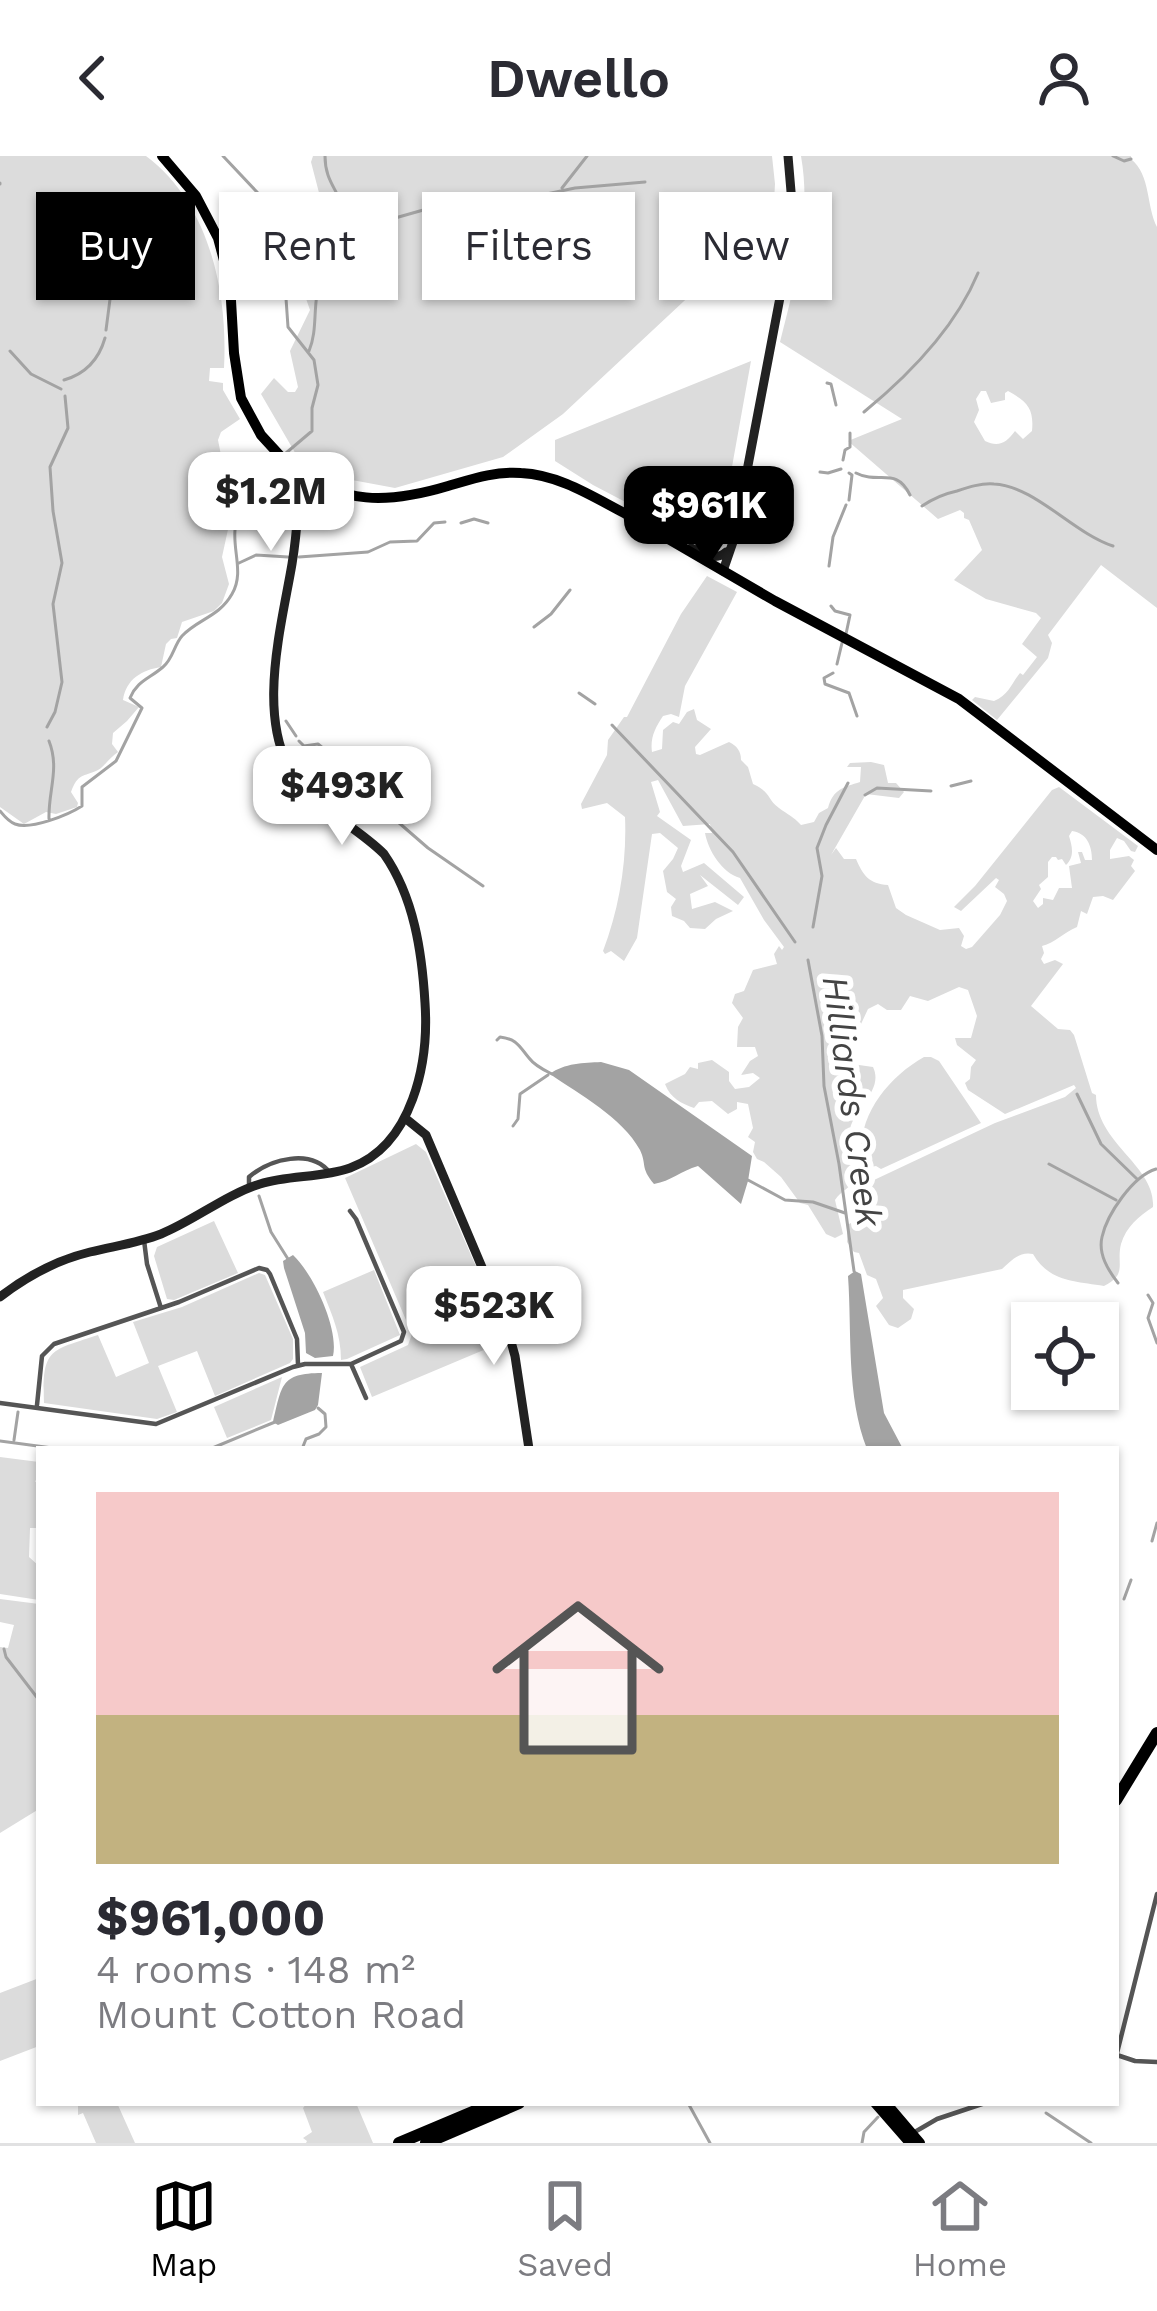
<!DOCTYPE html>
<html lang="en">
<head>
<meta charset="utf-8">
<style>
  body { margin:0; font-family:"Work Sans",sans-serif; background:#f2f2f3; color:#2b2b33; height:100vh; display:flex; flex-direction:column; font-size:45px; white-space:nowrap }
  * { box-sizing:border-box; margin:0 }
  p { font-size:39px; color:#7c7c81 }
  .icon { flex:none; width:66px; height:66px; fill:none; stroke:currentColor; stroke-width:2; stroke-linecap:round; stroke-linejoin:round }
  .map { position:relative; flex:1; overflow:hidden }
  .side { position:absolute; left:36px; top:1290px; width:1083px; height:660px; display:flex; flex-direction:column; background:#fff; border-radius:0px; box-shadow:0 3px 9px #0004 }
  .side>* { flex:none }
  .hud { position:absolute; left:36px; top:36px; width:1086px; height:108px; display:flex; gap:24px }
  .tools { position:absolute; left:1011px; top:1146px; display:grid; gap:24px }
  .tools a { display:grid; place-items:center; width:108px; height:108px; border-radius:0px; background:#fff; box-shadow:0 3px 9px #0004; font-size:60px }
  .price { position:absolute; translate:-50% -102px; padding:0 27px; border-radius:24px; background:#fff; color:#222; font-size:39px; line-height:78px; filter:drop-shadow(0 3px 6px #0008) }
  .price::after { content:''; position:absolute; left:50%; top:72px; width:36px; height:27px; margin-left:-18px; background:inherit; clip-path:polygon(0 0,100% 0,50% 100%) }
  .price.current { background:#000; color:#fff }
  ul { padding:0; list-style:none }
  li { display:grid; align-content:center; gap:24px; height:636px; padding:0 60px }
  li+li { border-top:3px solid #e1e1e2 }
  li span { display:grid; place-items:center; height:372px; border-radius:0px; color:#555 }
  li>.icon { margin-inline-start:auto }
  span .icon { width:216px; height:216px; fill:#fffc; stroke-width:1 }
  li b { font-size:51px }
  .tag { padding:0 42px; border-radius:0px; background:#fff; box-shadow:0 3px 9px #0004; font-size:42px; line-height:108px }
  .tag.current { background:#000; color:#fff }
  header { display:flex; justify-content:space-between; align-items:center; height:156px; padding:0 60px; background:#fff; font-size:54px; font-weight:600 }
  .tabs { display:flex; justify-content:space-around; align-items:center; height:168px; border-top:3px solid #e1e1e2; background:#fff; font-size:33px; color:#7c7c81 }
  .tabs a { display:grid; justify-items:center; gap:6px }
  .tabs .current { color:#000 }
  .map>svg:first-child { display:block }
  .green { fill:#dcdcdc; fill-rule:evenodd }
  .water { fill:#a3a3a3 }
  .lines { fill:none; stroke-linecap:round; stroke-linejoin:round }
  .stream { stroke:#a3a3a3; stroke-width:3 }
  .street { stroke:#555; stroke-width:4.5 }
  .secondary { stroke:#222; stroke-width:9 }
  .primary { stroke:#000; stroke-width:10 }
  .highway { stroke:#000; stroke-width:12 }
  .labels { text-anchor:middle; stroke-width:12; stroke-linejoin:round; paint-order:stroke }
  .water-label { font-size:36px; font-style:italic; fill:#444; stroke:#fff }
</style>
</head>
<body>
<header><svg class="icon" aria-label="back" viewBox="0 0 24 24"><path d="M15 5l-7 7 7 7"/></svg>Dwello<svg class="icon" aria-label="person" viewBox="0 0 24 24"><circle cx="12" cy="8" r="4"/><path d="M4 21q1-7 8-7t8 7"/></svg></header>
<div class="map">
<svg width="1157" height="1987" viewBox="0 0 1157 1987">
  <rect width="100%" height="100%" fill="#fff"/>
  <path class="green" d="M0 0H146C210 48 228 137 224 212H210L209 225 223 227V234L240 263 221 276 218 284 232 355 222 401 229 428 222 447 214 455 182 466 177 482 171 483 166 488 161 511C142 514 126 523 123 544L139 551 127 565 113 577 112 588 118 596C110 601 105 610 98 614 83 621 78 617 71 636L78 647 77 651 56 658 46 656 24 668 0 651Z
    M313 0H772L775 28 773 62 563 258 503 301 395 332 352 324 301 307 261 238 274 222 288 236H295L298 231 290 195 310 154 304 137 306 127 316 108 320 88 333 69 324 56 311 6Z
    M801 0H1131V3C1151 19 1146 50 1157 71V452L1101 409 1048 479 1052 487 1048 502 997 564 972 544 975 541 994 545C1009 539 1011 528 1020 517L1023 519 1037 501 1022 488 1041 462 1036 457 986 443 954 424 982 394 969 364 964 362V357L960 354 938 363 848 285 902 263 780 186C795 127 812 62 801 0ZM981 235H986L991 247 1005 244V237L1008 235C1028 246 1034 253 1032 275L1023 283 1015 275C1007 286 999 292 985 285L974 266 979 254 976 243Z
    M751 205 728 333 656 362 593 329 555 305V284Z
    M707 420 737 436 685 530 679 561 671 558 663 560C655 572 650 582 652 596L662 593 663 574 673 566 679 568 687 556 694 553 697 564 711 573 695 591 696 598 700 599 729 586C737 590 741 595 741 604L748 611 753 628C772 637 766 642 779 652 787 658 794 661 801 669L814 666 819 657 828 652C833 633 844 631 860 626L861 611H847L850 607 871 606 884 609 888 627H896L904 636 899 642 866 638 831 699 836 692 844 703H856C863 719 869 728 888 729L896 752 906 759 940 774 959 772 964 780 961 790 966 793 972 791 1000 759 1007 745 1004 738 995 731 999 724 996 722 961 755 954 751 975 730 1052 634 1059 631 1138 690 1135 696 1131 695 1124 685 1117 682 1110 694V703L1129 700 1134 704 1131 710 1135 715 1113 744 1103 740 1093 741 1087 758 1081 755 1077 771C1064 776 1055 787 1042 790L1044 797 1041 803 1044 808 1055 804 1063 808 1031 850 1058 873 1070 874 1074 879 1092 937 1096 939C1096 987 1156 1010 1153 1051 1139 1060 1126 1071 1121 1088 1116 1108 1128 1118 1104 1130 1075 1125 1049 1126 1033 1098 1020 1095 1012 1104 1002 1113L903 1134V1142L914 1153 911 1163 898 1172 889 1169 876 1150 883 1142 876 1123 867 1119 859 1097 854 1096 847 1086V1069L853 1066 856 1058 855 1050 871 1033 874 1024 995 967 1065 941 1076 932 1074 929 1005 958 968 934 965 927 970 923 971 911 976 904 957 889 955 882H971L977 860 968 834 959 831 928 845 910 840 901 854H887L878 848 868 853 848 896 852 908 873 911C884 934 855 951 850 973 845 991 859 1008 854 1022 851 1033 841 1034 835 1044L843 1078 835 1082 826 1078 808 1049 800 1047 781 1021 764 1006 757 1003 753 996 755 986 748 981 753 972 748 948 737 946V953L728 958 712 945 699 946 694 952C681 947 671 943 665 928L685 918 690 911 698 913V907L712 904 729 916V925L735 933 749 931 760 922 753 917 741 919 750 905 758 900 755 891H737L738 871 743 862 732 847 735 838 744 835 753 814 777 808 774 798 779 790 782 794 784 791 764 764 740 722C722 717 708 694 705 677H712L710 668 683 670 658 624 651 626 660 656 657 660 691 684 681 710 683 716 704 707 744 741 738 749 700 719 708 730 690 738 692 753 715 746 733 755 716 763 705 773 690 772 684 765 672 760 671 751 676 743 667 736 663 715 673 703 678 692 660 677 652 678 637 782 624 805 611 795 605 798 603 795C619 753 627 706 625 661L607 647 582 653 581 648 607 599 608 584 624 561H627L681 458ZM1072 675C1087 677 1092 690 1092 704H1085L1082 696H1078L1081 707 1069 710 1072 732H1059L1053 744 1043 742V748L1038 752 1033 745 1041 733 1039 729 1048 721V706L1052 701H1056L1058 704 1062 703 1066 709C1075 700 1072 690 1069 680Z
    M924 901H931L939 905 981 967 881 1013 876 1010 871 1011 869 1018 865 1019C849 971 883 924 924 901Z
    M416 988 426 996 498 1161 505 1185 372 1241 360 1211 408 1189 412 1178 345 1022Z
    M214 1065 238 1117 174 1144 167 1143 154 1100 157 1091Z
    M374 1114 400 1179 347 1203 341 1204C341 1178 332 1159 323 1136Z
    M259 1117 265 1119 293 1183V1203L290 1207 215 1240 197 1195 158 1210 177 1256 157 1263 44 1247C42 1192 50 1195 98 1179L116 1221 149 1207 133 1166 182 1151Z
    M282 1221 271 1264 227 1282 214 1251Z
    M0 1301 39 1306V1322L35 1325 39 1330V1372H30L29 1401 39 1410V1444L0 1438Z
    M0 1443 39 1448V1653L0 1677V1491L8 1492 14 1469 0 1466Z
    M39 1822V1890L0 1905V1837Z
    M78 1947H117L135 1987H96L83 1957 78 1959Z
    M307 1947H316L319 1950 322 1947H356L373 1987H306L307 1985 303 1982 312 1976 303 1952Z"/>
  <path class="water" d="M601 906 629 914 752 1000 748 1025 741 1048 698 1010C681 1015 671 1025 654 1028 640 1011 647 1009 640 994 622 961 580 939 550 918 564 907 584 907 601 906Z
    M293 1099C314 1119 339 1173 333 1200L315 1202 306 1197 305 1177 284 1112 283 1105Z
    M855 1115 861 1118 884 1257 903 1293H867C846 1239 852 1177 848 1120Z
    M322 1217 318 1249 315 1254 278 1269 273 1266C282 1230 280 1217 322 1217Z"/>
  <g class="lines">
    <path class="stream" d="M223 0 274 54 276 64 274 82 285 128 288 171 314 204 318 229 312 252V275L286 297
      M1113 0 1124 5 1131 3
      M0 27V28
      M562 32 587 0
      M342 88 381 66 448 47 461 48 506 38 537 40 575 32 645 26
      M106 174 112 128
      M10 195 31 218 61 233
      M309 195C319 171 311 146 322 122 332 98 345 91 344 62 342 35 325 29 325 0
      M64 224C85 218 99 203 105 182
      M827 227 831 228 836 249
      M864 256C909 219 956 170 978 117
      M843 304 845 294 850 291V277
      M820 316 828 317 841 313
      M849 317 852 319 849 344
      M856 317C879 329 896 310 910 339
      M922 350C934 342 943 338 957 335 969 331 981 327 994 328 1035 330 1073 377 1113 390
      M461 367 474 363 488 367
      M299 401 368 396 390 386 417 385 434 367 445 366
      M239 407 256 399 288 401
      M829 410 833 381 846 349
      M831 450 835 455 850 459 846 478
      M534 471 551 458 570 434
      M837 508 842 487
      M833 517 824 522 825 528 849 537 857 560
      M579 537 595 548
      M286 565 296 580
      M612 569 733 696 795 786
      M47 571 55 556 62 526 53 448 62 407 53 355 50 311 68 272 65 240
      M299 585 304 590 318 588 330 598
      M339 602 376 611 374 616
      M951 630 971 625
      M396 633 401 637
      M865 639 877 632 931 635
      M0 655C4 660 9 666 15 668 31 674 68 659 82 650V631L116 605 142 552 130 542C137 525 149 523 163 511 173 503 174 489 182 480 198 463 219 461 232 438 244 418 233 396 235 374 237 351 257 326 273 310
      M49 663C48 635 60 613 49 585
      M398 666 428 692 483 730
      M813 771 822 720 817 692 826 669 848 627
      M808 804 822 880 824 930 839 1008 854 1115
      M497 884 500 881C517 883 519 890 529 902 535 910 544 914 552 918
      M1077 938 1101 988 1137 1023
      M513 970 518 963 520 938 548 919
      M1049 1008 1116 1044
      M748 1024 785 1044 813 1046 845 1057
      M259 1040 271 1076 288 1103
      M1118 1127C1108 1114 1098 1098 1102 1081 1107 1058 1133 1020 1156 1013
      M1148 1139 1153 1147 1148 1162 1157 1187
      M14 1284 18 1256
      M0 1285 60 1293
      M210 1293 275 1266
      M302 1293 306 1283 319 1278 326 1271 325 1258 318 1252
      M1152 1385 1157 1367
      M1124 1443 1131 1424
      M4 1493 6 1501 39 1544
      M688 1947 710 1987
      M1046 1957 1091 1987
      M862 1987 864 1976 878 1961"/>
    <path class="street" d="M249 1032V1021C270 1003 311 992 330 1017
      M144 1084 147 1108 161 1152
      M351 1208 366 1242
      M0 1247 156 1268 293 1211 305 1208H351L401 1185 404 1176 356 1063 350 1055
      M37 1249 42 1200 54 1188 179 1146 259 1112 267 1114 270 1118 297 1183 298 1209
      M1117 1899 1135 1905 1157 1906
      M1116 1901 1157 1738
      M913 1977 937 1963 985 1947"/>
    <path class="secondary" d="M691 392C703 397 715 406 726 396
      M723 415 734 383 790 89 793 59 788 0
      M405 962 426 979 506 1168 515 1200 529 1293
      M0 1141C27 1120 57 1104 90 1096 114 1090 138 1087 161 1078 195 1064 225 1039 260 1028 289 1019 322 1022 350 1012 413 989 429 906 425 847 422 796 414 741 384 698 358 672 321 655 298 626 254 568 281 473 292 408 296 384 298 358 299 333"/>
    <path class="primary" d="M162 0 196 40 218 82 230 127 234 197 241 242 261 279 295 316 299 339
      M290 310C342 349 388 348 448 330 472 323 495 315 521 317 562 319 596 343 632 361
      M627 359 775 445 959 543 1157 694
      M875 1947 910 1987
      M886 1947 920 1987"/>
    <path class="highway" d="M1116 1644 1157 1577
      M399 1987 494 1947
      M426 1987 519 1947"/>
  </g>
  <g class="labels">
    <g class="water-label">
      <text transform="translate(853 945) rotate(82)" y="13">Hilliards Creek</text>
    </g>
  </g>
</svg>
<div class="tools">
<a><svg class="icon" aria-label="locate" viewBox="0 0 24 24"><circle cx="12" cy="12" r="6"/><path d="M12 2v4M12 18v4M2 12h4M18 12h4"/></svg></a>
</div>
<b class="price" style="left:271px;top:398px">$1.2M</b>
<b class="price current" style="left:709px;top:412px">$961K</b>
<b class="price" style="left:342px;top:692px">$493K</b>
<b class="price" style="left:494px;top:1212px">$523K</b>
<div class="hud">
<a class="tag current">Buy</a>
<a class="tag">Rent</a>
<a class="tag">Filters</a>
<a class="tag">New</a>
</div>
<section class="side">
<ul>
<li><span style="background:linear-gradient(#f6c9c9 60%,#c2b280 0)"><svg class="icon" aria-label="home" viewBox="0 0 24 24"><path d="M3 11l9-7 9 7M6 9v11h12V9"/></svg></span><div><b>$961,000</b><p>4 rooms · 148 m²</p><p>Mount Cotton Road</p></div></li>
</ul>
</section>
</div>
<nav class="tabs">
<a class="current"><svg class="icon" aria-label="map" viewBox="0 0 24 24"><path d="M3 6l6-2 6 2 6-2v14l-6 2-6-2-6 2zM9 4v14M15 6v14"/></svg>Map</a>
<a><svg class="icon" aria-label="saved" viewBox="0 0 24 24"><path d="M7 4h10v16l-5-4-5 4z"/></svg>Saved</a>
<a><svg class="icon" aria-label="home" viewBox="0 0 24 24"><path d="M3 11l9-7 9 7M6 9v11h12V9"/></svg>Home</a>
</nav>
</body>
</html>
